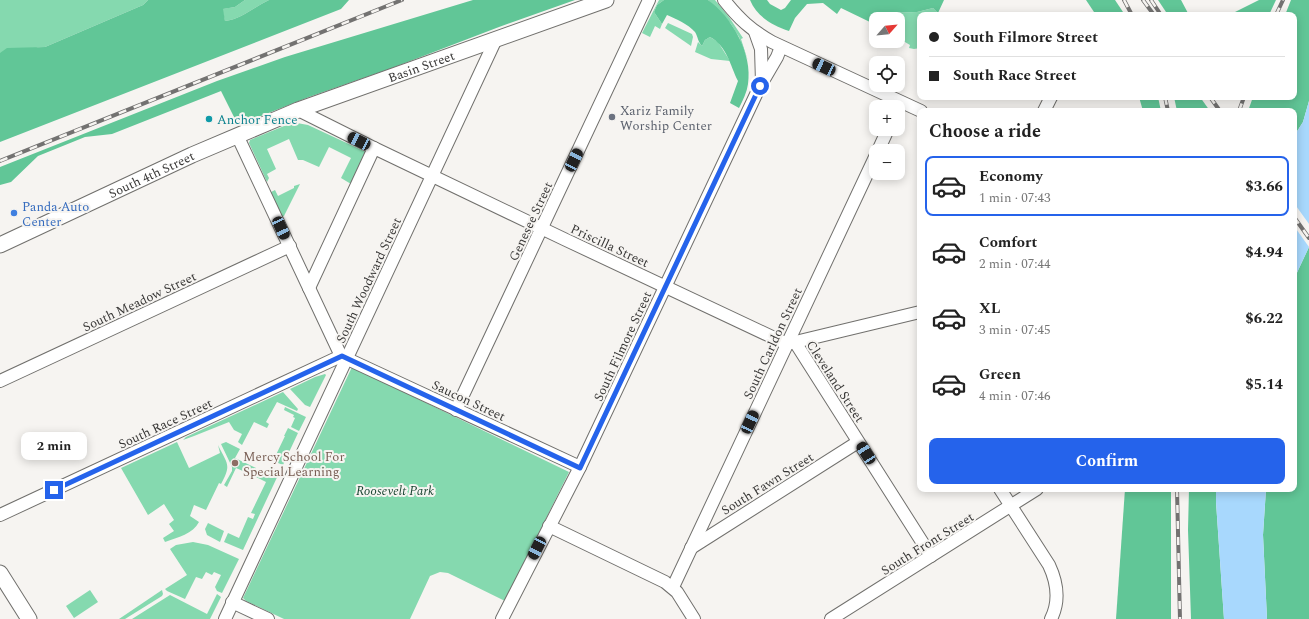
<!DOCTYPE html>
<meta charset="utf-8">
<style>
:root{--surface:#fff;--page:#f2f2f2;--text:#222;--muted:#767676;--line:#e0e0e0;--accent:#2563eb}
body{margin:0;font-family:Spectral,serif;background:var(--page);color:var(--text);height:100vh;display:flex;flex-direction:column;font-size:15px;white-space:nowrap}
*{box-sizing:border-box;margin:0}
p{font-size:13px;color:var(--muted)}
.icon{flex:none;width:22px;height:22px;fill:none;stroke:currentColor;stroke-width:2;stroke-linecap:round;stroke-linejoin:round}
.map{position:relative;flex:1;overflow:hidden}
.drawer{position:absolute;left:917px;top:108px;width:380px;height:384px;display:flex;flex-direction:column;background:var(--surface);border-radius:8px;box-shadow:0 2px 10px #0003}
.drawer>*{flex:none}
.banner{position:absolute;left:917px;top:12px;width:380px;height:88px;border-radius:8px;box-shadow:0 2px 10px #0003;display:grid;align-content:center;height:88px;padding:0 12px;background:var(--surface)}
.needle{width:26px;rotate:63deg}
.buttons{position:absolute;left:869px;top:12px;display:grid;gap:8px}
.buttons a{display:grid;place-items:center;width:36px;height:36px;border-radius:8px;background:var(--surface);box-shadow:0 2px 10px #0003;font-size:20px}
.end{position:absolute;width:18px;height:18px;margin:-9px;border:5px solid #2563eb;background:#fff;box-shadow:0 0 0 2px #fff}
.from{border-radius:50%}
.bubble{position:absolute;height:28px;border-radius:8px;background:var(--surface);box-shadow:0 2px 10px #0003;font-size:13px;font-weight:700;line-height:28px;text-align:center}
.car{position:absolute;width:12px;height:24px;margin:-12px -6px;border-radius:5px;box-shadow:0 0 3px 1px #0007;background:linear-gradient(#222 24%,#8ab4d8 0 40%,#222 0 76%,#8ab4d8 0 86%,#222 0)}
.banner b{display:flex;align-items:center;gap:14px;height:38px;font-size:15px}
.banner b+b{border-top:1px solid var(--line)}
.banner i{width:10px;height:10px;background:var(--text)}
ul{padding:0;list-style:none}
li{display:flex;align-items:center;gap:12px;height:60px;margin:0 8px 6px;padding:0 4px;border:2px solid transparent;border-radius:8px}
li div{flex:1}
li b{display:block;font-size:15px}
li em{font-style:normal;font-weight:700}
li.on{border-color:var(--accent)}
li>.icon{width:36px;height:36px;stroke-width:1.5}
h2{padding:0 12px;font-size:18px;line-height:48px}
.action{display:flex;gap:8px;margin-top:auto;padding:8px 12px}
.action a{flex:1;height:46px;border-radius:8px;background:var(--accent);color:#fff;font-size:16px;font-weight:700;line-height:46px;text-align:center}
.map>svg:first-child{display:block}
</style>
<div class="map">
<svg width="1309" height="619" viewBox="0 0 1309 619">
<rect width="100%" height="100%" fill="#f6f4f1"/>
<!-- green -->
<g fill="#85d9af">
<polygon points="0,0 148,0 143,5 45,47 38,47 0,68"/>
<path d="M245,0h24c-15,7 -28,19 -44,21l-3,-12 13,-2z"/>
<polygon points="659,0 664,0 657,5 654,12 662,24 660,29 655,26 650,37 642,33"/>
<polygon points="708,0 715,0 729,17 743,38 741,39 748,61 739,37 731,24"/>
<polygon points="933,8 938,13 937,15 920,15 920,48 914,49 909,48 910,45 898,38 898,19 877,19 889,13 917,12"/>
<polygon points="668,23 692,34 693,37 691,46 665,28"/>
<polygon points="710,37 718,42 730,61 711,59 695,52 698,42 702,46 705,40"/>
<polygon points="297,123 308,125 366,152 351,184 341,178 351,158 329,147 319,167 303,160 298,160 289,139 267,149 276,169 267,174 269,178 267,182 249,143 250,140 289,124"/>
<polygon points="300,184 284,216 281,218 269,193 275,190 278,196 294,188 294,186"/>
<polygon points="352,367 569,472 505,601 448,573 440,572 430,576 410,619 284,619 246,601 243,598"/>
<polygon points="325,374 326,375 310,407 305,405 290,389 315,377"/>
<polygon points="283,392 298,409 297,411 277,402 266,422 269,424 267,428 254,422 242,445 238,442 242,434 234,430 229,422 194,436 183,440 186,437"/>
<polygon points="285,407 306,417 299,431 291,427 295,418 293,417 294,415 284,410"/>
<polygon points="288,428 298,433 283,465 273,461 285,436 284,436"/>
<path d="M177,442l12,26 31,-15 -2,-8c9,19 14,19 3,39l-2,-1 -13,27 -12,-5 -4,11 9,6c-6,12 -21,15 -34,20l-2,-4 11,-7 -5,-7 5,-4 -10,-16 -16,11 -27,-47z"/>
<polygon points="226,442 240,449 235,458 256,468 252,475 236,468 227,487 224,485 232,471 232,467 221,444"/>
<polygon points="270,467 280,471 243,550 224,542 228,533 239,538 248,517 253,519 255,514 251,513 266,482 256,477 259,470 267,473"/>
<polygon points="208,523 224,531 220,542 207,535 205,529"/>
<polygon points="193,542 208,545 239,559 222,593 217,591 215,587 221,575 214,572 212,575 206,572 202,579 196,577 185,599 167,591 165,589 187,575 170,549 176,545"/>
<polygon points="90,590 98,602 74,618 66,606"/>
<polygon points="162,590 163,594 162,596 125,619 119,619"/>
<polygon points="217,594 221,597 210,619 132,619 170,595 207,614"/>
</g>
<!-- forest -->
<g fill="#61c697">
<path d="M148,0h97l-10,7 -12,2 2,12c16,-2 29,-14 44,-21h80l-8,9 -341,133v-89l7,-5 38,-1 98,-42z"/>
<polygon points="473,0 575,0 499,27 392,68 309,97 238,125 221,91 112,134 85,137 38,156 11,182 0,185 0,167 217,81 285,57"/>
<path d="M664,0h44c24,17 45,54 40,84 -1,8 -5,16 -9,24l-9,-5 8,-22c-8,-16 -11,-35 -28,-44l-5,3 -3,6c-4,-4 -4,-9 -7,-14 -7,-8 -19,-13 -28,-17l-5,9 -8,-12 3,-7z"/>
<path d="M750,0h17l3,4 11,6 4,-2 6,-8h153l-6,13 -5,-5 -16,4 -28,1 -2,2 -11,4 -4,4 -31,-15 -4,6 -14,-11 -16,1 -12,14 -6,13c-17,-6 -32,-14 -39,-31z"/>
<polygon points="1086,0 1115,0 1125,15 1096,15"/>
<polygon points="1158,0 1181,0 1189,15 1168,15"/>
<polygon points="1259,0 1276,0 1269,15 1229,15"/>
<polygon points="1291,0 1309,0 1309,101 1303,122 1294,136 1294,111 1248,111 1253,97 1294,97 1294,15 1285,15"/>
<polygon points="1139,97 1158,97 1161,111 1143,111"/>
<polygon points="1174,97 1200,97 1210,111 1177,111"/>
<polygon points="1309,247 1309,619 1267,619 1263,535 1266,489 1294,489 1294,279"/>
<polygon points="1125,489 1171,489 1171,619 1116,619"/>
<polygon points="1189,489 1216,489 1216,502 1224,619 1191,619 1188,530"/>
</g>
<!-- water -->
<g fill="#a8d8fd">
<polygon points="1309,101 1309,247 1294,279 1294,136 1303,122"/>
<polygon points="1216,489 1266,489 1263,535 1267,619 1224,619 1216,502"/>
</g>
<!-- pier -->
<polygon fill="#f6f4f1" points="1294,203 1309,224 1309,247 1294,226"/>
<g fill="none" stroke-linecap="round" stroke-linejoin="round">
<defs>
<g id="minor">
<path d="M724,0c15,19 27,30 48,42l149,69"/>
<polyline points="763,81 777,57 781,47"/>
<polyline points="298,110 374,148 564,239 787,344 920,312"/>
<polyline points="1044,111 1051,97"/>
<polyline points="237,135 341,356"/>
<polyline points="878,151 888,129"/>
<polyline points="309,288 374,148"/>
<polyline points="795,342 931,556"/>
<polyline points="341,356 580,467"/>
<polyline points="0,381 290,246"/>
<polyline points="456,410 649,0"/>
<path d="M1000,489l49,76c8,17 11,36 2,54"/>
<polyline points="0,515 341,356"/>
<polyline points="549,526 665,582 677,592 694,619"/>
<polyline points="691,548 858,442"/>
<polyline points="673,587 876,155"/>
<polyline points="232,602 268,619"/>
<polyline points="225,619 496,39"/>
<polyline points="502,619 580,467 760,86 762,82 761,49 755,32"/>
<polyline points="831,619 1037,489"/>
</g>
<g id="major">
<path id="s1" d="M0,245l192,-90 106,-45 308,-110"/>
<polyline points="0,573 29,619"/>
</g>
</defs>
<!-- minor casing -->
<use href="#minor" stroke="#71706d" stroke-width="14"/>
<!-- major casing -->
<use href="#major" stroke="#71706d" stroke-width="17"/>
<!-- minor -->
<use href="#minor" stroke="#fff" stroke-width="12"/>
<!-- major -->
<use href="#major" stroke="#fff" stroke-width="15"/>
<defs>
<g id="rail">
<polyline points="1124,0 1132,15"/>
<polyline points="1143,0 1154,15"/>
<polyline points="1151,0 1161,15"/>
<polyline points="1276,15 1283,0"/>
<polyline points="1165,97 1168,111"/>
<polyline points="1210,97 1220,111"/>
<polyline points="1239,111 1244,97"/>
<polyline points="0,161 402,0"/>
<polyline points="1294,217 1309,238"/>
<polyline points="1177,489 1180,619"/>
</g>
</defs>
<!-- rail casing -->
<use href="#rail" stroke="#737271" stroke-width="4"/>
<!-- rail -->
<use href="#rail" stroke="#f6f4f1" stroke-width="2.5" stroke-dasharray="8" stroke-linecap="butt"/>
</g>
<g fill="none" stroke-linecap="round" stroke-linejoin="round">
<!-- route -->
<polyline stroke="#2563eb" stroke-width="5" points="54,490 342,356 580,468 760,86"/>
</g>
<!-- markers -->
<circle fill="#6b7280" stroke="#f6f4f1" stroke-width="1.5" cx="612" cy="117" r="4"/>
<circle fill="#0f9aa8" stroke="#f6f4f1" stroke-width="1.5" cx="209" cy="119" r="4"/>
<circle fill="#3f7fe0" stroke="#f6f4f1" stroke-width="1.5" cx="14" cy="213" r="4"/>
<circle fill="#8d6e63" stroke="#f6f4f1" stroke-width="1.5" cx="235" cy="463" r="4"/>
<g text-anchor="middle" stroke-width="4" stroke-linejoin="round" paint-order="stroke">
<!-- street labels -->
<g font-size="13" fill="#383736" stroke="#f6f4f1">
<text dy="5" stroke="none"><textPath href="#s1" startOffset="458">Basin Street</textPath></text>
<text dy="5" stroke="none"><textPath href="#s1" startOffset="167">South 4th Street</textPath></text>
<text transform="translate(530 221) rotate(-65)" y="5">Genesee Street</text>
<text transform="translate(610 245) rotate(25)" y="5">Priscilla Street</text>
<text transform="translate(368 280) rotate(-65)" y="5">South Woodward Street</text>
<text transform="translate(139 301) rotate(-25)" y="5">South Meadow Street</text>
<text transform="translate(772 343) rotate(-65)" y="5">South Carldon Street</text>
<text transform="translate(622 346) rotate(-65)" y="5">South Filmore Street</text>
<text transform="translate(836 381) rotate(57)" y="5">Cleveland Street</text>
<text transform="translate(469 400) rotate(25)" y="5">Saucon Street</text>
<text transform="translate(165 423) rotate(-25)" y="5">South Race Street</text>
<text transform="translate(767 483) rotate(-32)" y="5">South Fawn Street</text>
<text transform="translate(927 543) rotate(-32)" y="5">South Front Street</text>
</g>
<!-- worship labels -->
<g font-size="13" fill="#5b616d" stroke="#f6f4f1" text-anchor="start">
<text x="620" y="115">Xariz Family<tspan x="620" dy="15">Worship Center</tspan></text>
</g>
<!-- culture labels -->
<g font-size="13" fill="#0d838f" stroke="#f6f4f1" text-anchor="start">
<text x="217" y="124">Anchor Fence</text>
</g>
<!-- shop labels -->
<g font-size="13" fill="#366cbe" stroke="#f6f4f1" text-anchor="start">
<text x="22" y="211">Panda Auto<tspan x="22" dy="15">Center</tspan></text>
</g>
<!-- education labels -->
<g font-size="13" fill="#785e54" stroke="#f6f4f1" text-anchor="start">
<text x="243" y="461">Mercy School For<tspan x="243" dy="15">Special Learning</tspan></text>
</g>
<!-- park labels -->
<g font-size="13" font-style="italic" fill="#1a4632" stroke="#f6f4f1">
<text x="395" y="495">Roosevelt Park</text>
</g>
</g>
</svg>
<div class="buttons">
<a><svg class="needle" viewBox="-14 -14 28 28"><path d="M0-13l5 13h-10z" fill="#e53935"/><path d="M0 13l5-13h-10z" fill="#767676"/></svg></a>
<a><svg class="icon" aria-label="locate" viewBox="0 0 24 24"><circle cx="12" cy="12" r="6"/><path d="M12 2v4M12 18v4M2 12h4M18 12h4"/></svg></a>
<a>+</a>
<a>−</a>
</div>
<i class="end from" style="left:760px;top:86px"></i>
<i class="end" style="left:54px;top:490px"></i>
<div class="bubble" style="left:21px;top:432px;width:66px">2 min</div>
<i class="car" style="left:824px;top:67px;rotate:295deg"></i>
<i class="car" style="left:359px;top:141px;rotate:297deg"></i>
<i class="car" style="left:574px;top:160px;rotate:26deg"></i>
<i class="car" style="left:281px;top:228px;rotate:155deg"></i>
<i class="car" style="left:750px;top:422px;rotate:25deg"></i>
<i class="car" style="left:866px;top:453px;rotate:327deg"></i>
<i class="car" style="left:537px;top:548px;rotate:207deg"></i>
<div class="banner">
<b><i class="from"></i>South Filmore Street</b>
<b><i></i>South Race Street</b>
</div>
<section class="drawer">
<h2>Choose a ride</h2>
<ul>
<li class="on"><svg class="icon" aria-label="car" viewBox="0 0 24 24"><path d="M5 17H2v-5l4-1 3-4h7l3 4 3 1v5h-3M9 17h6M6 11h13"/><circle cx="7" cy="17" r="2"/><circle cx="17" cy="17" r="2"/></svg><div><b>Economy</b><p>1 min · 07:43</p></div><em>$3.66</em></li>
<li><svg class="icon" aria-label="car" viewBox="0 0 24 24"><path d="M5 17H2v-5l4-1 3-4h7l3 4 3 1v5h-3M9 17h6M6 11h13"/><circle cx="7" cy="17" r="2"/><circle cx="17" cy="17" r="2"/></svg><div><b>Comfort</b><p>2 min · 07:44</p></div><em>$4.94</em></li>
<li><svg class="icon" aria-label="car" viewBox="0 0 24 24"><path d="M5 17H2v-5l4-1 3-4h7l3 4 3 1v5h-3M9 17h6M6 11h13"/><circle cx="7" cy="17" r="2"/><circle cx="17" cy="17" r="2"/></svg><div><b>XL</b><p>3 min · 07:45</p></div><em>$6.22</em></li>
<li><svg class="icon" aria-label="car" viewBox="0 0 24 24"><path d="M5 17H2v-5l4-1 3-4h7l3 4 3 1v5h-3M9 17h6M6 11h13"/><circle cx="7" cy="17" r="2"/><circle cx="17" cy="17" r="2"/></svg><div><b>Green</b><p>4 min · 07:46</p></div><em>$5.14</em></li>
</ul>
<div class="action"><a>Confirm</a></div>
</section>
</div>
